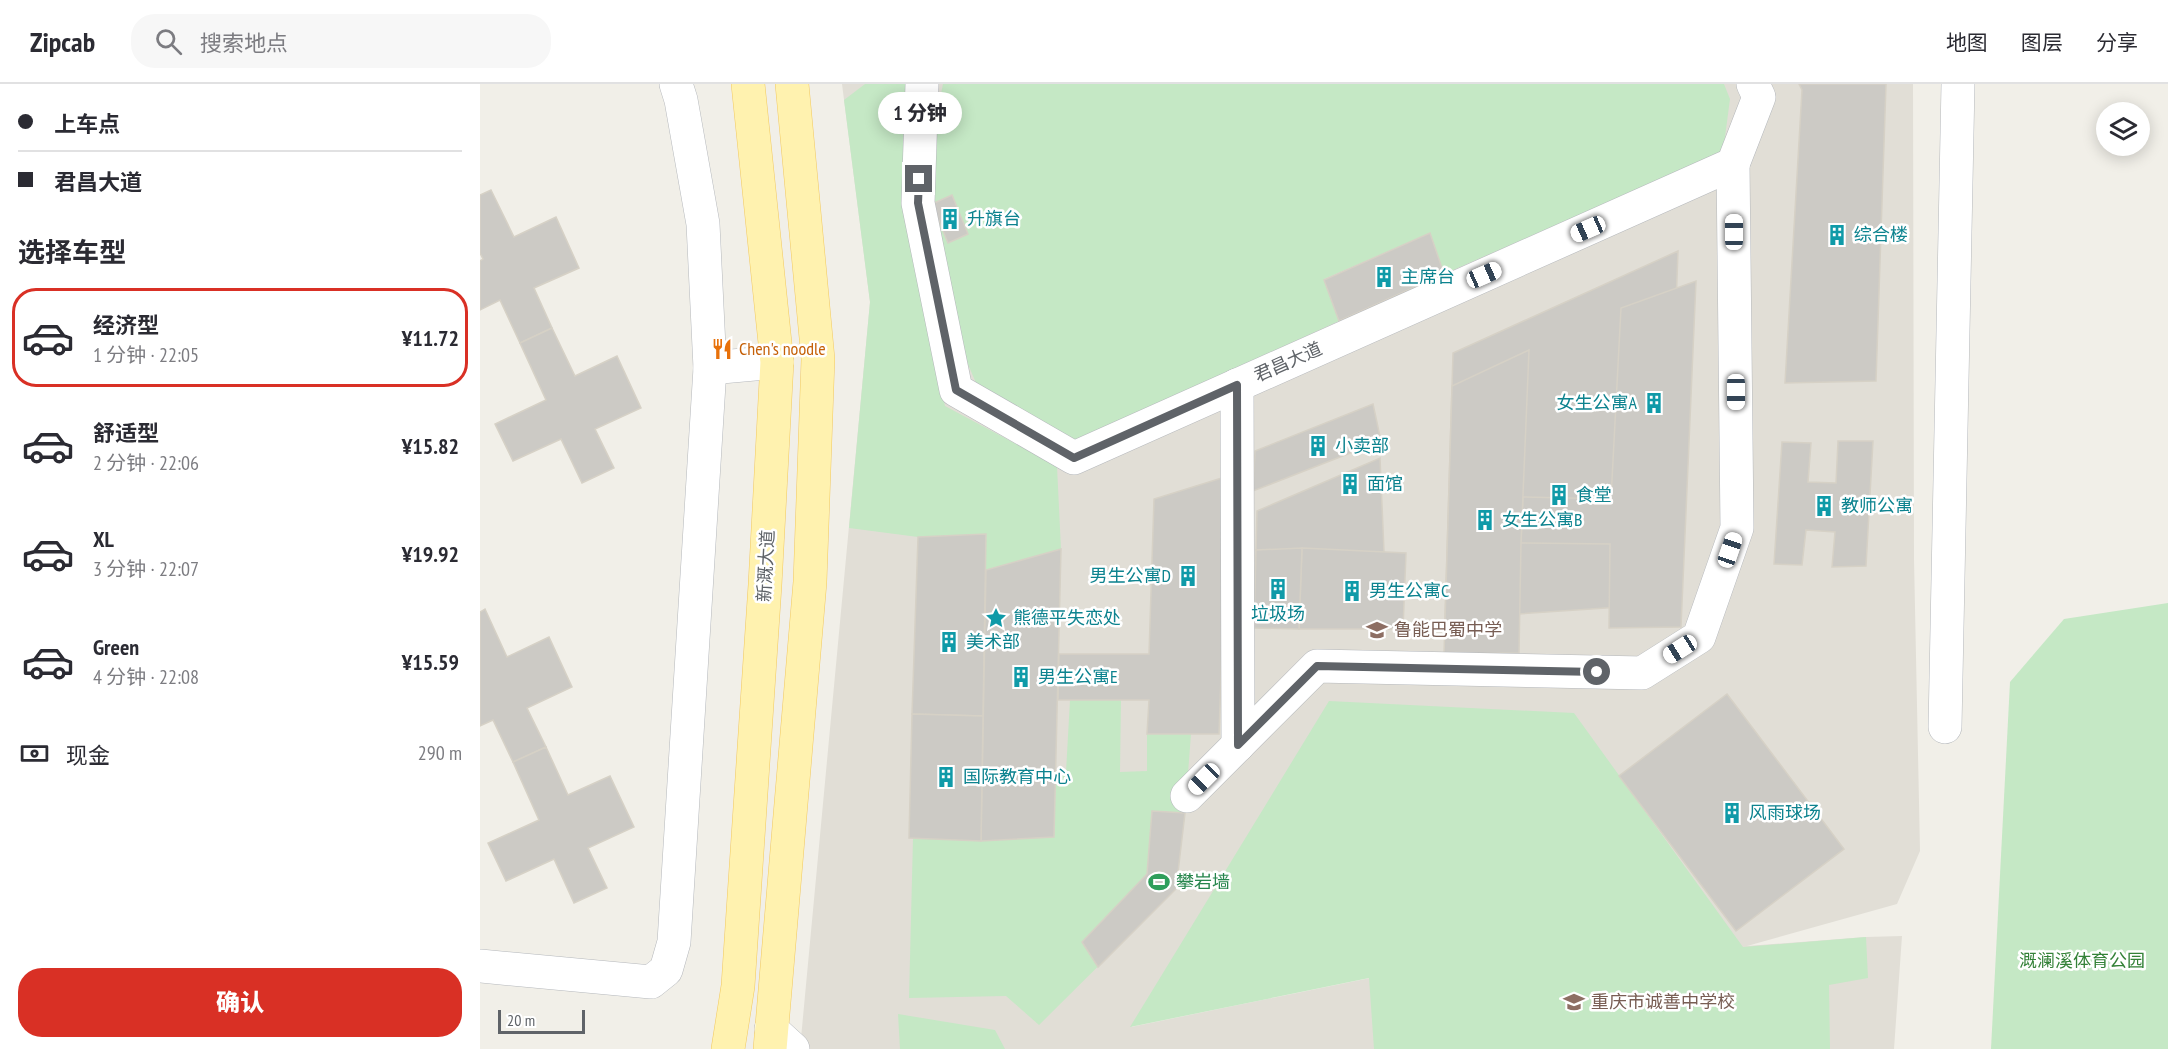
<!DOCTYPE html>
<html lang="zh">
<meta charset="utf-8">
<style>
:root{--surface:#fff;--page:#f7f7f7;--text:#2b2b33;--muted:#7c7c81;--line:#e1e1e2;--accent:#d93025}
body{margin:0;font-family:"PT Sans Narrow","Noto Sans SC",sans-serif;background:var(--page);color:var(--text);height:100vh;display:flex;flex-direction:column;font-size:22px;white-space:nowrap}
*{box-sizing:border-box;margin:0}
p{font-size:20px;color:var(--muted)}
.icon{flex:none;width:33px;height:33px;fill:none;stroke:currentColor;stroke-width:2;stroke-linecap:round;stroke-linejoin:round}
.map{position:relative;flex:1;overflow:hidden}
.drawer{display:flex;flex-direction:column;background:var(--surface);width:480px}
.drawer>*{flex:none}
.top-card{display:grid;align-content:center;height:132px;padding:0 18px;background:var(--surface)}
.buttons{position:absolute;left:1616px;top:18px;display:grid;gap:12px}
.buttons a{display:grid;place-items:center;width:54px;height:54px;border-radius:50%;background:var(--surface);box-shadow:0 3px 15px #0003;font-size:30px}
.scale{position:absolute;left:18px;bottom:15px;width:87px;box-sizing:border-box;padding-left:6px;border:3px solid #5f6368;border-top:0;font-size:16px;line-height:21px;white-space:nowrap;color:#5f6368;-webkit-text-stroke:4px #fff;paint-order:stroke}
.end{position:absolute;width:27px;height:27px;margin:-14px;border:8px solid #5f6368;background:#fff;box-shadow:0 0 0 3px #fff}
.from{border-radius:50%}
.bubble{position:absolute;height:42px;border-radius:21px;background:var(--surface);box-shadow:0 3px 15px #0003;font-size:20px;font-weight:800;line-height:42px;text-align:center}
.car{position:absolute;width:18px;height:36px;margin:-18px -9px;border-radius:8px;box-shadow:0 0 4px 2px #0007;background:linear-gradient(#fff 24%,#345 0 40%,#fff 0 76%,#345 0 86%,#fff 0)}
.top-card b{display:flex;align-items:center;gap:21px;height:57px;font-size:22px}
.top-card b+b{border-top:2px solid var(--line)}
.top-card i{width:15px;height:15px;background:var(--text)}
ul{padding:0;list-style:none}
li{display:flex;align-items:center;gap:18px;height:99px;margin:0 12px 9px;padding:0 6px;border:3px solid transparent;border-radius:24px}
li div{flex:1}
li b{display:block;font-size:22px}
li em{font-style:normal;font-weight:800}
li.active{border-color:var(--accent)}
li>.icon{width:54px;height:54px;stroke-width:1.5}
h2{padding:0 18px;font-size:27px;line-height:72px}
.pay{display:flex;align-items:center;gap:15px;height:66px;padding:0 18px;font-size:22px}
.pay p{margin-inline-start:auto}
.action{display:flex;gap:12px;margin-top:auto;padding:12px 18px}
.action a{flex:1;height:69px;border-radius:24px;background:var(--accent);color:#fff;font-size:24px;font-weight:800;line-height:69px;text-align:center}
header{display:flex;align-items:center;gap:36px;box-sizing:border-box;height:84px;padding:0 30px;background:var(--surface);border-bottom:2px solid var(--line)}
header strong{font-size:28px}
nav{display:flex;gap:33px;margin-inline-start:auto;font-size:21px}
.search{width:420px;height:54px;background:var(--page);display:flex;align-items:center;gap:15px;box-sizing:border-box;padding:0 21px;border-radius:24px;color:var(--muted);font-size:22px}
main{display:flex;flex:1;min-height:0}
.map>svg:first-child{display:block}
</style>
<header>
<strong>Zipcab</strong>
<div class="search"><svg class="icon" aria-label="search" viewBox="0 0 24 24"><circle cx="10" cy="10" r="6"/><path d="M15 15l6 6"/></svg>搜索地点</div>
<nav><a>地图</a><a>图层</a><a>分享</a></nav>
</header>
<main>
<section class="drawer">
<div class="top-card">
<b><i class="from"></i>上车点</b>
<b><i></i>君昌大道</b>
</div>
<h2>选择车型</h2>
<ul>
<li class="active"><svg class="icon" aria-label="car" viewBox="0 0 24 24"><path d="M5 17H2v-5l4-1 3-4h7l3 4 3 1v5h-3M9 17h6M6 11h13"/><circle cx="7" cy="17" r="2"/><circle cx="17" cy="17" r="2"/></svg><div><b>经济型</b><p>1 分钟 · 22:05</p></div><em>¥11.72</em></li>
<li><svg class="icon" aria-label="car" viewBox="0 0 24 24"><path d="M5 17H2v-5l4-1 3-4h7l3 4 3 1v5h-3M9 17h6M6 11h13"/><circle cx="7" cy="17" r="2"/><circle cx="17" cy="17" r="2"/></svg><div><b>舒适型</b><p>2 分钟 · 22:06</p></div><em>¥15.82</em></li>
<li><svg class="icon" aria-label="car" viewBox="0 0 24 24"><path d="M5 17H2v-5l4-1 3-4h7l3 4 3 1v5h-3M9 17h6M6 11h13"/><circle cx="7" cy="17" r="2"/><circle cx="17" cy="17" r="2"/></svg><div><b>XL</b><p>3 分钟 · 22:07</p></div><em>¥19.92</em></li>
<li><svg class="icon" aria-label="car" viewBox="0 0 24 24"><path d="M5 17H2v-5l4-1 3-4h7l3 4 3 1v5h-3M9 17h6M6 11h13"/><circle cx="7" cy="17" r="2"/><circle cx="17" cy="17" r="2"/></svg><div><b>Green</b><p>4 分钟 · 22:08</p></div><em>¥15.59</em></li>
</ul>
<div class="pay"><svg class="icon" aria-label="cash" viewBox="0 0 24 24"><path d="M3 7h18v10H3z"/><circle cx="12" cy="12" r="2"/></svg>现金<p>290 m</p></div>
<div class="action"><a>确认</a></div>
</section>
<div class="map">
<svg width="1688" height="965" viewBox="0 0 1688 965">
<rect width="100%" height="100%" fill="#f1efe8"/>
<!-- education -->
<path fill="#e1ded6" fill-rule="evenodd" d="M362,0h1071l1,475 6,292 -23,53 -150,42 119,-9 36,-1 -8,113h-1094l70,-747zM1094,629l-204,265 -239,49z"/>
<!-- green -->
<g fill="#c5e8c5" fill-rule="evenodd">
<polygon points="385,0 425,0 426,124 451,260 465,322 577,382 581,465 506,486 506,451 438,453 369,444 390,218 364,16"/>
<path d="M463,0h781l6,15 -7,53 -279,122 -14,-41 -106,46 15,42 -268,122 -95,-60 -18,-42 -33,-135 7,-69zM472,111l16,39 -20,9 -16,-39z"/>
<polygon points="1688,519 1688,965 1511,965 1530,598 1584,535"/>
<polygon points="590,616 641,616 640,688 667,687 667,650 711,650 705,729 696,805 559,941 526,912 429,914 433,754 501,757 574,753 576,689 586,688"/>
<polygon points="849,617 1094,629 1263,863 1386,853 1388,894 1349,901 1350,965 894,965 889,894 650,943"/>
<polygon points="418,930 515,946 525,965 420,965"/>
</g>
<!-- building -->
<g fill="#cccac5" stroke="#d6d1c6" stroke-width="1.5">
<polygon points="1319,0 1406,0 1396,297 1305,299 1322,6"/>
<polygon points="11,106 34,153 76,133 99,184 54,204 72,244 40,259 20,216 0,226 0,177 3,175 0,169 0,111"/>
<polygon points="472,111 488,150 468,159 452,120"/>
<polygon points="950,149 964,190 859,237 844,196"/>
<polygon points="1198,167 1185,520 965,535 973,269"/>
<polygon points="1216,197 1201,543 1129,544 1130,460 1041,459 1043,413 1131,415 1141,224"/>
<polygon points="72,244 95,292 137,272 161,324 115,345 134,384 102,399 81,355 33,377 15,340 66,316 40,259"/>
<polygon points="1049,266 1041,459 1039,569 964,570 972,302"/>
<polygon points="893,320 901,357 773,407 775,367"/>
<polygon points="1358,357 1393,357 1386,482 1352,483 1355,448 1326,446 1322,481 1294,480 1302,358 1331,359 1328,398 1356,399"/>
<polygon points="900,374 904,468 776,466 777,427"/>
<polygon points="748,392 739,650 667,650 669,616 578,616 579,570 669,570 674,415"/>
<polygon points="506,450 503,632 432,630 438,453"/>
<polygon points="822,464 926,469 923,545 819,545"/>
<polygon points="822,464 819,545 774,544 776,466"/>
<polygon points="581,465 574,753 501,757 506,486"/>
<polygon points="5,525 27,573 69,553 92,603 47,624 66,663 33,678 13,636 0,642 0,528"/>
<polygon points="1247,610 1364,765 1256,847 1139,692"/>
<polygon points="432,630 503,632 501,757 429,754"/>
<polygon points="66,663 88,711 130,692 154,743 108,764 127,804 94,819 74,775 26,797 8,759 59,736 33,678"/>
<polygon points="672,727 705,729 696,805 618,883 602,858 667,790"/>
</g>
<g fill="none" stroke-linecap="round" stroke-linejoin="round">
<defs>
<g id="minor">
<polyline points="442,0 438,119 476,306 594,374 1253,80 1279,13 1273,0"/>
<polyline points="230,284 297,278"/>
<polyline points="757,301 758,661"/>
<polyline points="1465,643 1478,0"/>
<polyline points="707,712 837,582 1162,589 1219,553 1257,444 1253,80"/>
<polyline points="0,882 171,898 186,886 194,858 230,284 223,140 201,16 196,0"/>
<polyline points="291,945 313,965"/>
</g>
<g id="major">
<polyline points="248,965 258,902 285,501 297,278 268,0"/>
<polyline points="290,965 330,498 338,275 312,0"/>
</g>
</defs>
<!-- minor casing -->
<use href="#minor" stroke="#b5b8bc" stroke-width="34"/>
<!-- major casing -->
<use href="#major" stroke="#f2c960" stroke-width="34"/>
<!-- minor -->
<use href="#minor" stroke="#fff" stroke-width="33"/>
<!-- major -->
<use href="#major" stroke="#fff2af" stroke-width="33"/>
</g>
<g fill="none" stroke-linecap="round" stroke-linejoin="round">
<!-- route -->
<polyline stroke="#5f6368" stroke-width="8" points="439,95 438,119 476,306 594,374 757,301 758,661 837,582 1117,588"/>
</g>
<!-- icons -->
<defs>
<symbol id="building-bare" viewBox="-9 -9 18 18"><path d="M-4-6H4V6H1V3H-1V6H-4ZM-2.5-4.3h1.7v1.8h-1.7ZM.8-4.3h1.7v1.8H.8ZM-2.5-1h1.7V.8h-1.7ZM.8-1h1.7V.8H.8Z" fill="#0f9aa8" stroke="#fff" stroke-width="2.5" paint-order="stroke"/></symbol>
<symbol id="restaurant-bare" viewBox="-9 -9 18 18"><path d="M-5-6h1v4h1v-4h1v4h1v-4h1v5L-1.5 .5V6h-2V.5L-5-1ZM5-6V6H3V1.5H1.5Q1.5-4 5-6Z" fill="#e8710a" stroke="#fff" stroke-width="2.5" paint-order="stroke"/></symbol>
<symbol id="sight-bare" viewBox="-9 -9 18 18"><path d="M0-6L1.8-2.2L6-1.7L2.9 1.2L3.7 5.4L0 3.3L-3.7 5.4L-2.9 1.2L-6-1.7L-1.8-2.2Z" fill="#0f9aa8" stroke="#fff" stroke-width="2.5" paint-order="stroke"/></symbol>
<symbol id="school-bare" viewBox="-9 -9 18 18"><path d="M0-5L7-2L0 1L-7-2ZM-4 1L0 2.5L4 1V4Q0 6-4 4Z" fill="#8d6e63" stroke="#fff" stroke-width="2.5" paint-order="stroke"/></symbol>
<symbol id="stadium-bare" viewBox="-9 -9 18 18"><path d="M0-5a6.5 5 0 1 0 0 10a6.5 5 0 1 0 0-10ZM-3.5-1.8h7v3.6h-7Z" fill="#2e9e5b" stroke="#fff" stroke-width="2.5" paint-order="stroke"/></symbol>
</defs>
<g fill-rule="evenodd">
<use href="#building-bare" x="455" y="120" width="30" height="30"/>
<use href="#building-bare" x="1342" y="136" width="30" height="30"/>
<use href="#building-bare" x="889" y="178" width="30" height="30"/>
<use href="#restaurant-bare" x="227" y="250" width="30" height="30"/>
<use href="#building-bare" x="1159" y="304" width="30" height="30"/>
<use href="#building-bare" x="823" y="347" width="30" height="30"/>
<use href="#building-bare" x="855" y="385" width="30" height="30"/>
<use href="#building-bare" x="1064" y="396" width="30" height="30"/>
<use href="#building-bare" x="1329" y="407" width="30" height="30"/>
<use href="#building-bare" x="990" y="421" width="30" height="30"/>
<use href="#building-bare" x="693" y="477" width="30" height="30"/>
<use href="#building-bare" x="783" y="490" width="30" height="30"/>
<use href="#building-bare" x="857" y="492" width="30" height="30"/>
<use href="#sight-bare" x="501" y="519" width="30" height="30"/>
<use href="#school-bare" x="882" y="531" width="30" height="30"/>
<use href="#building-bare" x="454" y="543" width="30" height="30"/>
<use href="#building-bare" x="526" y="578" width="30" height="30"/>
<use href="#building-bare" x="451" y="678" width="30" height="30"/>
<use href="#building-bare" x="1237" y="714" width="30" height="30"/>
<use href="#stadium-bare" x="664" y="783" width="30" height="30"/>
<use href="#school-bare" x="1079" y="903" width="30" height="30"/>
</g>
<g text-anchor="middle" stroke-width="5" stroke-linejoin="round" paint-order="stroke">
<!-- culture labels -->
<g font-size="18" fill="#0d838f" stroke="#fff" text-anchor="start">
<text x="487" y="141">升旗台</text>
<text x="1374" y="157">综合楼</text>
<text x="921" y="199">主席台</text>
<text x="1157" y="325" text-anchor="end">女生公寓A</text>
<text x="855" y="368">小卖部</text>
<text x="887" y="406">面馆</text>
<text x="1096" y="417">食堂</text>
<text x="1361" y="428">教师公寓</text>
<text x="1022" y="442">女生公寓B</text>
<text x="691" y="498" text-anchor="end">男生公寓D</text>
<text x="889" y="513">男生公寓C</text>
<text x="798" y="536" text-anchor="middle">垃圾场</text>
<text x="533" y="540">熊德平失恋处</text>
<text x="486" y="564">美术部</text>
<text x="558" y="599">男生公寓E</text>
<text x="483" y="699">国际教育中心</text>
<text x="1269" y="735">风雨球场</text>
</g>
<!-- food labels -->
<g font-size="18" fill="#c56008" stroke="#fff" text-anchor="start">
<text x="259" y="271">Chen's noodle</text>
</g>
<!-- street labels -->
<g font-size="18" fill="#5f6368" stroke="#fff">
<text transform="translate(808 278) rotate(-24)" y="6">君昌大道</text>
<text transform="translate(286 482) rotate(-87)" y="6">新溉大道</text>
</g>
<!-- education labels -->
<g font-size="18" fill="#785e54" stroke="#fff" text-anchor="start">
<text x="914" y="552">鲁能巴蜀中学</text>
<text x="1111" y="924">重庆市诚善中学校</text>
</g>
<!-- leisure labels -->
<g font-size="18" fill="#27864d" stroke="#fff" text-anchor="start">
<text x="696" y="804">攀岩墙</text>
</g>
<!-- park labels -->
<g font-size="18" fill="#348238" stroke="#fff">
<text x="1602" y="883">溉澜溪体育公园</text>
</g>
</g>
</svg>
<div class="buttons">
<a><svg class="icon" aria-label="layers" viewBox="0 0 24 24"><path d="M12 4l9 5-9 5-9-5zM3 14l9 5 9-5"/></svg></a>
</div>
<div class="scale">20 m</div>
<i class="end from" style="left:1117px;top:588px"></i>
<i class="end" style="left:439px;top:95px"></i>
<div class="bubble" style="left:398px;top:8px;width:84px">1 分钟</div>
<i class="car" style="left:1108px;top:145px;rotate:246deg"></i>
<i class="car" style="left:1254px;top:148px;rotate:0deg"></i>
<i class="car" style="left:1004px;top:191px;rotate:66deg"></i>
<i class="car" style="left:1256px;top:308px;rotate:180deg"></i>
<i class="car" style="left:1250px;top:466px;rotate:19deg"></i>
<i class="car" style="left:1200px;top:565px;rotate:238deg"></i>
<i class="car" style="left:724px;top:695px;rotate:225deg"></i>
</div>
</main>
